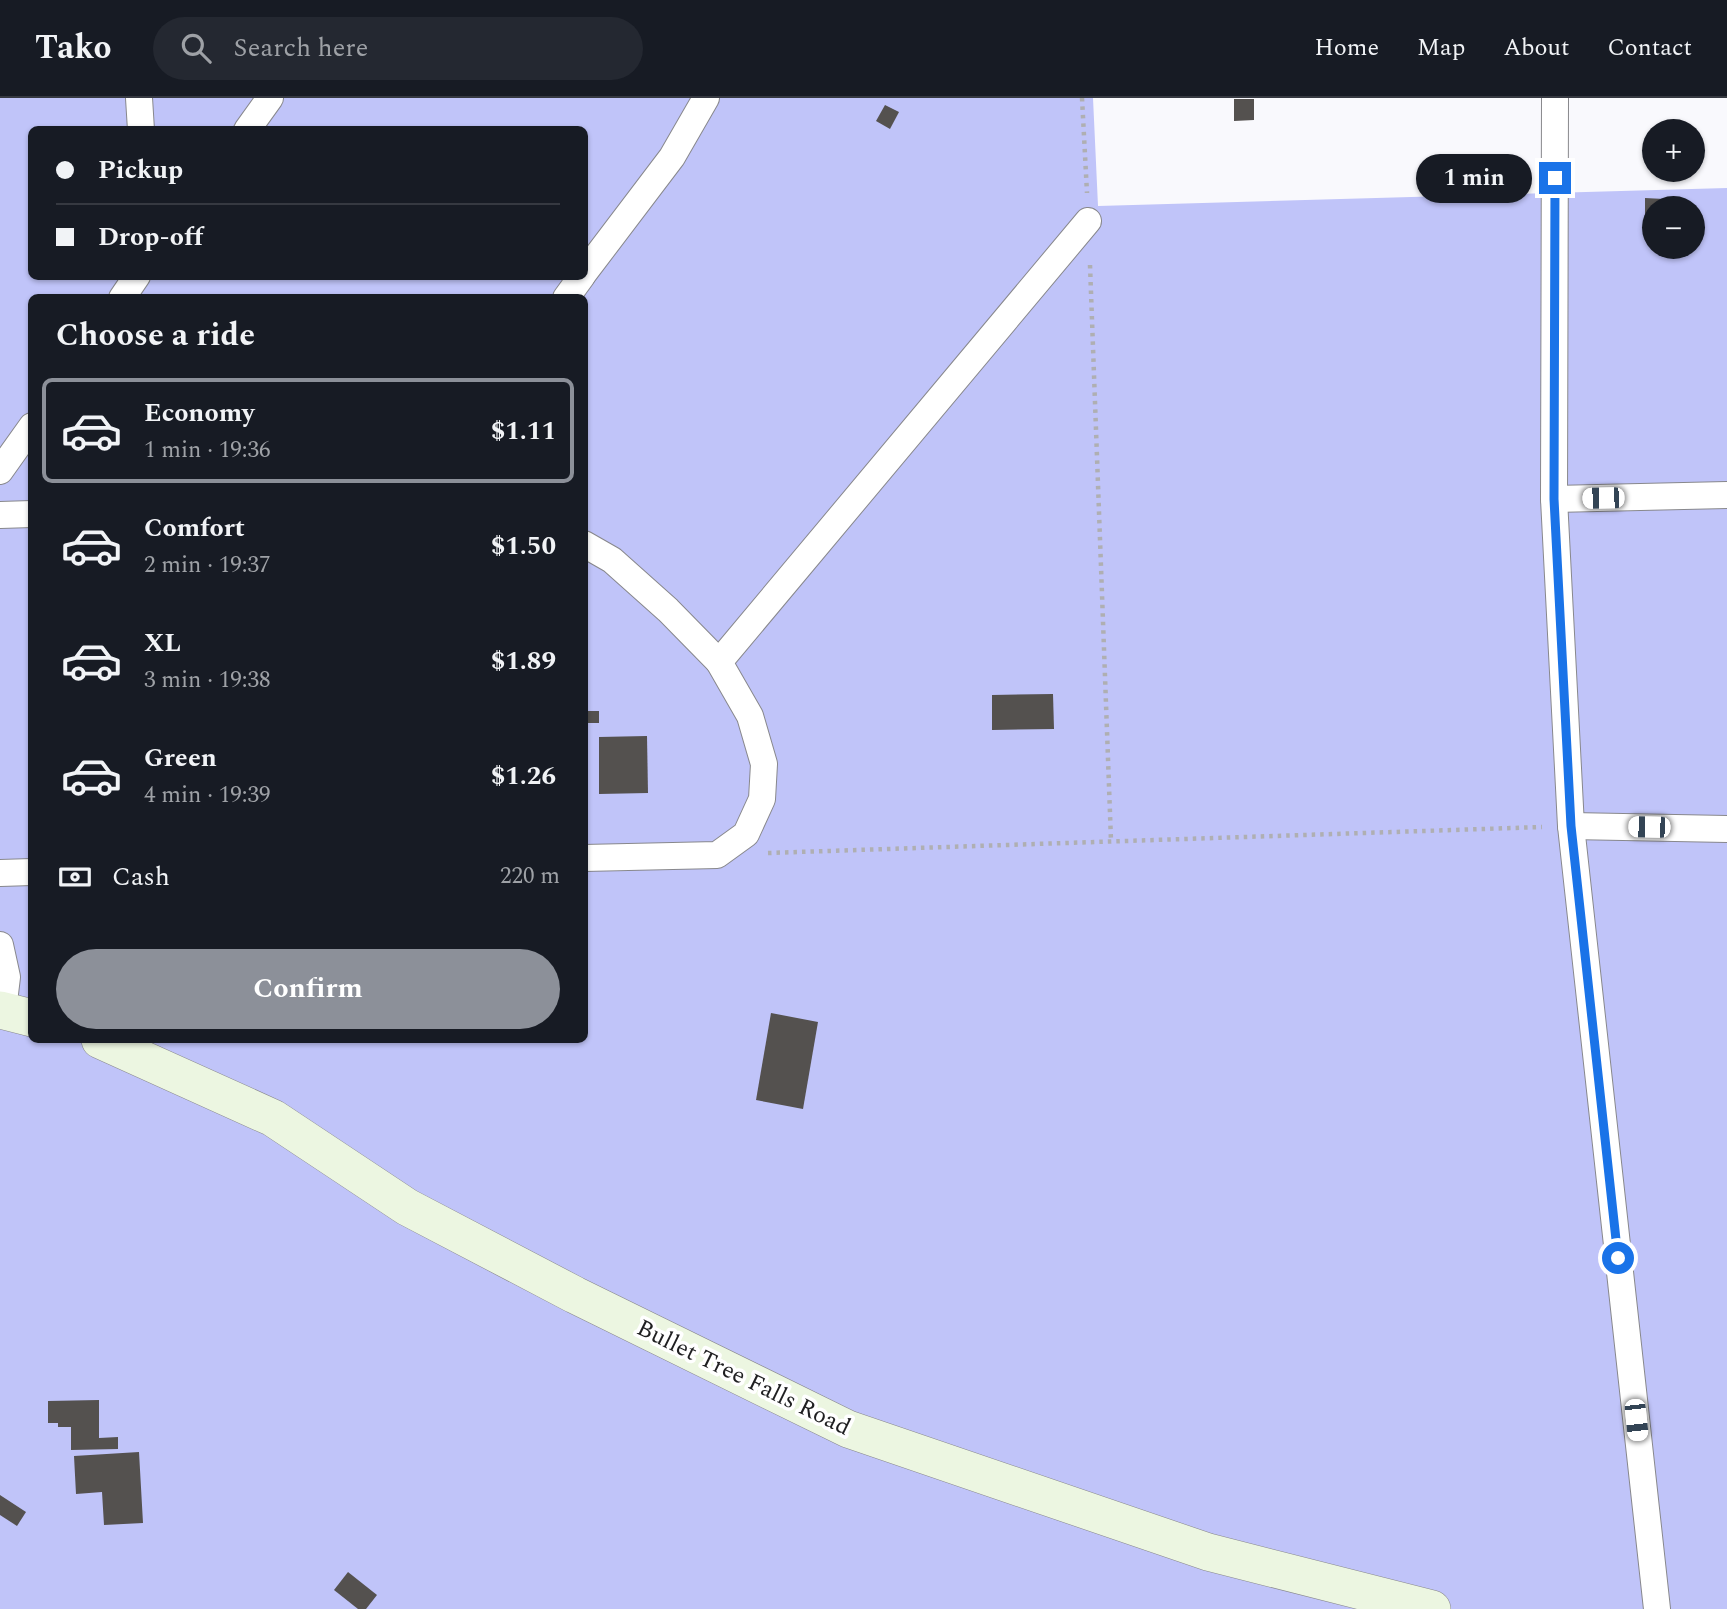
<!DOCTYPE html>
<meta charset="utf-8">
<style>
:root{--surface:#171b24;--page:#242831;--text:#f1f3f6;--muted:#9ea1a6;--line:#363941;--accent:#8c9099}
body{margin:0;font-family:Spectral,serif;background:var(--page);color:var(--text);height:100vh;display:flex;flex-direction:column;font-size:26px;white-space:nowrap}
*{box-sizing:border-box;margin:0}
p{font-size:23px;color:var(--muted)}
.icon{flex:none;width:38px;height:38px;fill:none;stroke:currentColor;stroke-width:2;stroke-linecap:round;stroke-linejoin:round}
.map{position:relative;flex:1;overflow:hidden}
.details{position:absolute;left:28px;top:196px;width:560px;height:749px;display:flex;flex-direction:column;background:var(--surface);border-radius:10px;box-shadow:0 2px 5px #0004}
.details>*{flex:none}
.guide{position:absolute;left:28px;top:28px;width:560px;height:154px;border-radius:10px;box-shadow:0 2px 5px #0004;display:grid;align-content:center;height:154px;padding:0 28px;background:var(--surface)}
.controls{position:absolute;left:1642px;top:21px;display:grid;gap:14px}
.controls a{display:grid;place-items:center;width:63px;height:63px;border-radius:50%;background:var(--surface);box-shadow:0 2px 5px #0004;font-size:35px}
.end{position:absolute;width:32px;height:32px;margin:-16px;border:9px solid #1a73e8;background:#fff;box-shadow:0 0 0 4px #fff}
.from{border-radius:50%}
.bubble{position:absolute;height:49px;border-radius:24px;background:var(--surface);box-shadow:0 2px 5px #0004;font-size:23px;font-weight:700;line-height:49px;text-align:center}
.car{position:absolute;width:21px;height:42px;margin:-21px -10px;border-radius:9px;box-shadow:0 0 5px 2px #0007;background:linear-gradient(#fff 24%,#345 0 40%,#fff 0 76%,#345 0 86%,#fff 0)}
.guide b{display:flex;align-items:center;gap:24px;height:66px;font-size:26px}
.guide b+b{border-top:2px solid var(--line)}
.guide i{width:18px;height:18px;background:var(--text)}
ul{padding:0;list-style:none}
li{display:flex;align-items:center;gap:21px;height:105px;margin:0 14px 10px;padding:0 14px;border:4px solid transparent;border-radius:10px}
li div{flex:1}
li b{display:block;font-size:26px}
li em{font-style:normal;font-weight:700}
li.on{border-color:var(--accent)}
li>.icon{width:63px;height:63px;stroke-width:1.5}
h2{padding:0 28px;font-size:32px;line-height:84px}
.pay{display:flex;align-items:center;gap:18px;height:77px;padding:0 28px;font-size:26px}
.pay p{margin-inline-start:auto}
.button{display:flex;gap:14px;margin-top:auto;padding:14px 28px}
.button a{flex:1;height:80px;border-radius:42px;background:var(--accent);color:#fff;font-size:28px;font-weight:700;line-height:80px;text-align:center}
header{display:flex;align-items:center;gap:42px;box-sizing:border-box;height:98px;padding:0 35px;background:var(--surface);border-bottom:2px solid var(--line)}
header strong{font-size:33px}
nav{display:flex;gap:38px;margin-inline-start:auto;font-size:24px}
.search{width:490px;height:63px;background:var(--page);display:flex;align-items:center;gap:18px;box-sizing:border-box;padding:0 24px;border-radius:38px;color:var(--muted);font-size:26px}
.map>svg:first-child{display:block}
</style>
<header>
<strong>Tako</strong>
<div class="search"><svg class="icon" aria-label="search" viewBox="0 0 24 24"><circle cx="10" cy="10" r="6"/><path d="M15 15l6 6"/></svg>Search here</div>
<nav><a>Home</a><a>Map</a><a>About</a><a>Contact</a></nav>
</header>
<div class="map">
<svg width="1727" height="1511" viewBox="0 0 1727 1511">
<rect width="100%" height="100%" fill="#f9f9fd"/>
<!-- green -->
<path fill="#c0c4f9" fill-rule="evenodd" d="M0,0h1093l5,108 629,-18v1421h-1727zM32,32h552v146h-552zM1654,110h38v39h-38zM32,200h552v742h-552z"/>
<!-- building -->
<g fill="#54514f">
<polygon points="1234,1 1254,1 1254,22 1234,23"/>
<polygon points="885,7 899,14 890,31 876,23"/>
<polygon points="1645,100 1664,101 1664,110 1654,110 1654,125 1645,125"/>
<polygon points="1053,596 1054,631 992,632 992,597"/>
<rect x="587" y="613" width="12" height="12"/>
<polygon points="647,638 648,695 599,696 599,639"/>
<polygon points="771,915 818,924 803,1011 756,1002"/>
<polygon points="99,1302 99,1340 118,1339 118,1351 71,1352 71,1329 58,1329 58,1325 48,1325 48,1303"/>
<polygon points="139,1354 143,1425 104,1427 102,1394 76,1396 74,1358"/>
<polygon points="0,1397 26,1414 17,1428 0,1417"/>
<polygon points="348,1474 377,1497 366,1511 358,1511 334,1492"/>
</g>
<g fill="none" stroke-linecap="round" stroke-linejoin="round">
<defs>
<g id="street">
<polyline points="139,0 141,32"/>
<polyline points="1555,0 1554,401 1571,728 1657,1511"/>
<polyline points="247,32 270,0"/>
<polyline points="584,175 672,59 706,0"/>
<polyline points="122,200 137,178"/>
<polyline points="566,200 582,178"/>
<polyline points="0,373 32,328"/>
<polyline points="1554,401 1727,397"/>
<polyline points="0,417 32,416"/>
<polyline points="584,446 612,462 668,512 719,564 750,618 764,666 762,701 746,736 717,757 584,760"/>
<polyline points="719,564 1088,123"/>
<polyline points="1571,728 1727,731"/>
<polyline points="0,775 32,774"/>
<polyline points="0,847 7,879 3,912"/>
</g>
<g id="secondary">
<polyline points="0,912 32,920"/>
<polyline points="100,942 273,1020 407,1109 575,1197 848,1331 1208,1454 1432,1511"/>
</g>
</defs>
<!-- street casing -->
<use href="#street" stroke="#88888c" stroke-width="28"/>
<!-- secondary casing -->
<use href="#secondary" stroke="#88888c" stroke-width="38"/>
<!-- path -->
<g stroke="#afafb2" stroke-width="4.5" stroke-dasharray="3.5 5" stroke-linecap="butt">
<polyline points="1082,0 1087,95"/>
<polyline points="1090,167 1111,743"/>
<polyline points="768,755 1542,729"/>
</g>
<!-- street -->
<use href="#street" stroke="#fff" stroke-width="26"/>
<!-- secondary -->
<use href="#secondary" stroke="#ecf6e1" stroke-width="37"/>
</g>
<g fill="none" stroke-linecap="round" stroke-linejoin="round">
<!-- route -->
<polyline stroke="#1a73e8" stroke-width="9" points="1555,80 1554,401 1571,728 1618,1160"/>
</g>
<g text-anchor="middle" stroke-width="7" stroke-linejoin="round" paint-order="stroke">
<!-- street labels -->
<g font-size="24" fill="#1f1f21" stroke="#fff">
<text transform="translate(744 1279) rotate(26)" y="8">Bullet Tree Falls Road</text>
</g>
</g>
</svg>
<div class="controls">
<a>+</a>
<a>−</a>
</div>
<i class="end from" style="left:1618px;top:1160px"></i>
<i class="end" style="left:1555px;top:80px"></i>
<div class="bubble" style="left:1416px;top:56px;width:116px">1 min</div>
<i class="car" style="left:1603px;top:400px;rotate:269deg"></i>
<i class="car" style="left:1649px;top:729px;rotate:271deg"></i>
<i class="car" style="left:1636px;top:1322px;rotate:174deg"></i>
<div class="guide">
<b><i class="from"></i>Pickup</b>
<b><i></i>Drop-off</b>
</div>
<section class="details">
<h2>Choose a ride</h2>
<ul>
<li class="on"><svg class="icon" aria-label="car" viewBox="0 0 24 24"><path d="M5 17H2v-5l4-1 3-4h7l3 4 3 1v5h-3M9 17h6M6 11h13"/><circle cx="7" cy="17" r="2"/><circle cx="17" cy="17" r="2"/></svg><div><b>Economy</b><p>1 min · 19:36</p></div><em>$1.11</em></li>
<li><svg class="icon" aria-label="car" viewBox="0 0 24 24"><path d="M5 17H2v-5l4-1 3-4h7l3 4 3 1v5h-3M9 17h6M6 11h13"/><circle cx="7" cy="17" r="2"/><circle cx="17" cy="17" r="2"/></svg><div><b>Comfort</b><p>2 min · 19:37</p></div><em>$1.50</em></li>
<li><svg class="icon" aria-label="car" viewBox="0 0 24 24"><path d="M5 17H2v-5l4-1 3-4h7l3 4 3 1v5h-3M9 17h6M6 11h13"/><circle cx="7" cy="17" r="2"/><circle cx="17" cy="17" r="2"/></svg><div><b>XL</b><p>3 min · 19:38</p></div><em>$1.89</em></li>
<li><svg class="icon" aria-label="car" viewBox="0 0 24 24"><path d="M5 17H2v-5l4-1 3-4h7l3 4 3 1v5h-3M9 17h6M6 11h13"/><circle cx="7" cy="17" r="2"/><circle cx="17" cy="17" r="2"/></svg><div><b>Green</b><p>4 min · 19:39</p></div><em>$1.26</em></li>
</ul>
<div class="pay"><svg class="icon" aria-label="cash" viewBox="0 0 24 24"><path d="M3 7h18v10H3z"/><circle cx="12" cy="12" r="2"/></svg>Cash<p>220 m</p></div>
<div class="button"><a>Confirm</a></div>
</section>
</div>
